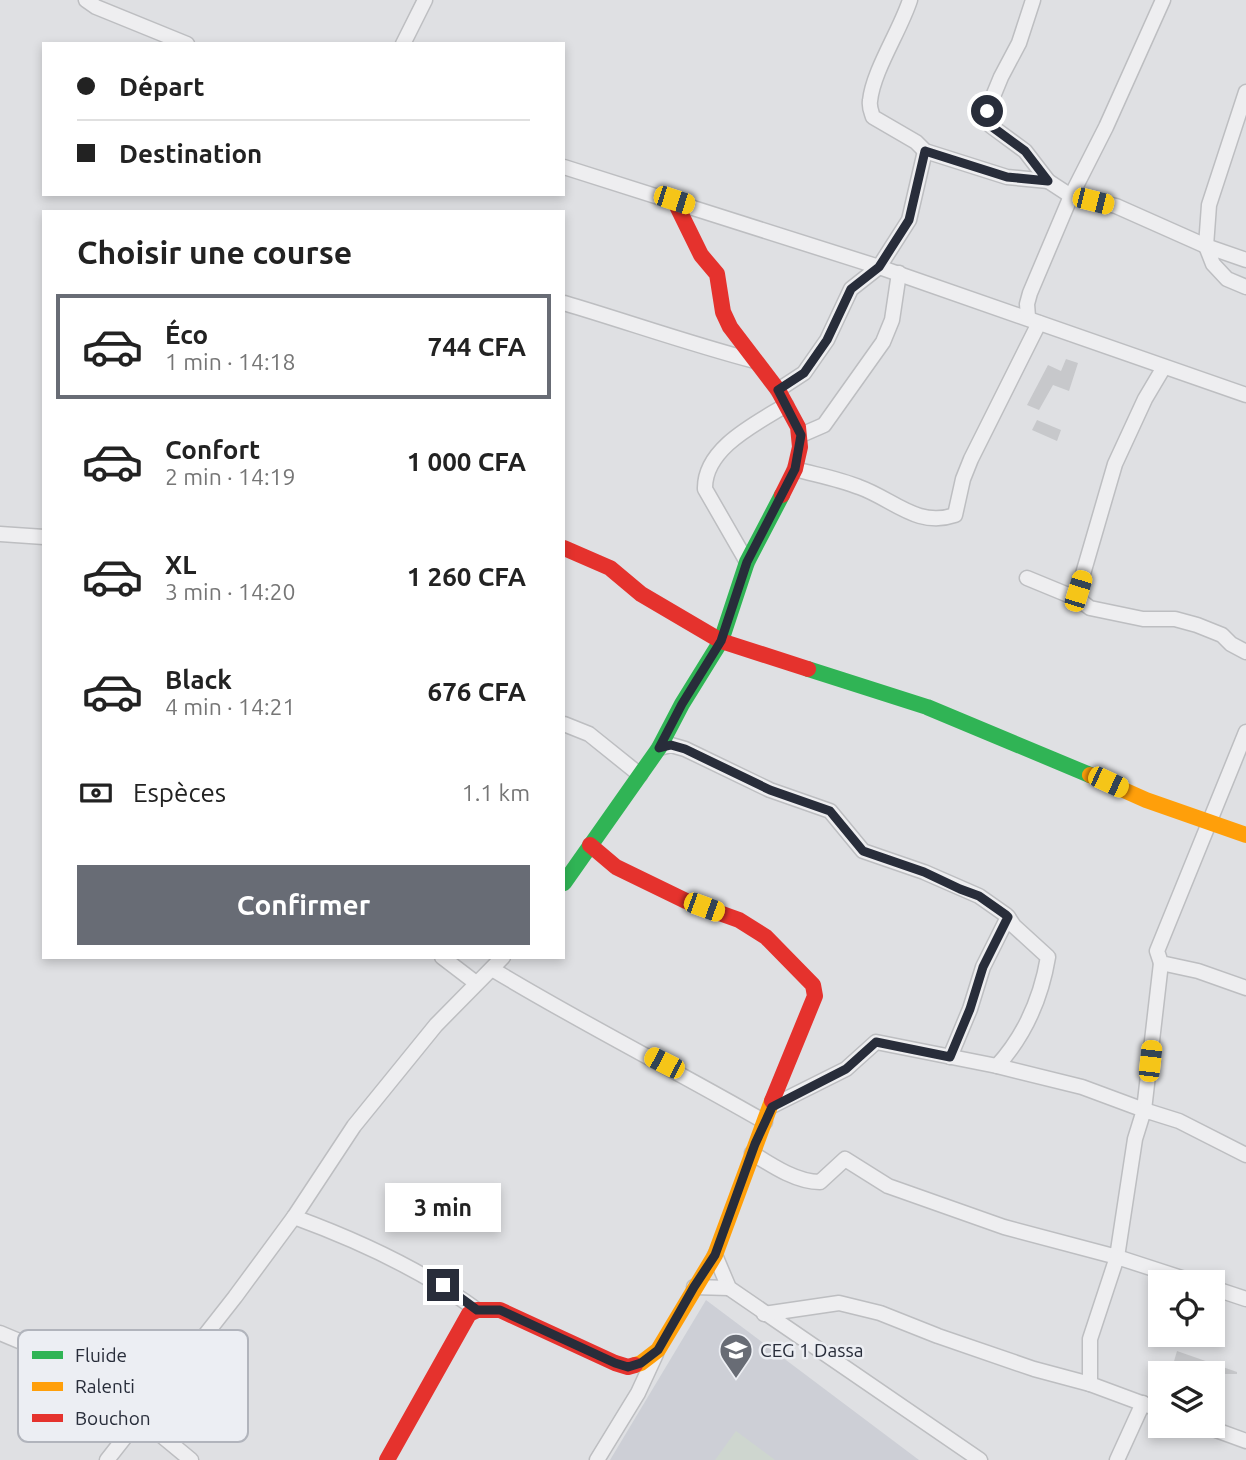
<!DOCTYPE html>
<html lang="fr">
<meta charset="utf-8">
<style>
:root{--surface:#fff;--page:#f2f2f2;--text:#222;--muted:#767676;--line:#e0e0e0;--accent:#686c75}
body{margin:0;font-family:Ubuntu,sans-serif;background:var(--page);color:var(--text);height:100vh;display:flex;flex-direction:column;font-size:26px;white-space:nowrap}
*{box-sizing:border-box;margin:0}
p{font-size:23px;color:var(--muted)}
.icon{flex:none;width:38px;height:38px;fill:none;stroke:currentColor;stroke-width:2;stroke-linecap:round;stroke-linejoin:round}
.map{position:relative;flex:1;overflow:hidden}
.side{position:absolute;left:42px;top:210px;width:523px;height:749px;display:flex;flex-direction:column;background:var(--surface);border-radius:0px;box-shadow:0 4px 10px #0003}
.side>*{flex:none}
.guide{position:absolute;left:42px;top:42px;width:523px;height:154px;border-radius:0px;box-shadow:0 4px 10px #0003;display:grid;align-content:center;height:154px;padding:0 35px;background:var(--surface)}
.fabs{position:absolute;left:1148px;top:1270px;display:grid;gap:14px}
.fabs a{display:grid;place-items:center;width:77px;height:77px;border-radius:0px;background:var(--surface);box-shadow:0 4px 10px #0003;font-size:35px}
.end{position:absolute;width:32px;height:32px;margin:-16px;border:9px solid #282d3a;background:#fff;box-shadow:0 0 0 4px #fff}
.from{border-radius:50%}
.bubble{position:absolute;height:49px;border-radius:0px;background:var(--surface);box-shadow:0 4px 10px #0003;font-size:23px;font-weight:700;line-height:49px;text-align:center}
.car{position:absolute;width:21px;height:42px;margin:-21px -10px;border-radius:9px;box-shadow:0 0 5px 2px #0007;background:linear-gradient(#f5c518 24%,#345 0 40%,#f5c518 0 76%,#345 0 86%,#f5c518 0)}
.guide b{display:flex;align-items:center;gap:24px;height:66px;font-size:26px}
.guide b+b{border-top:2px solid var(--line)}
.guide i{width:18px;height:18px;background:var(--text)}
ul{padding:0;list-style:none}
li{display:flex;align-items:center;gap:21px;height:105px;margin:0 14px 10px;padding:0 21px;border:4px solid transparent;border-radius:0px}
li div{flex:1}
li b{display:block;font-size:26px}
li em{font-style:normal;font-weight:700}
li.active{border-color:var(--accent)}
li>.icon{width:63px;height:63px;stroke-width:1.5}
h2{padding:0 35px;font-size:32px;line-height:84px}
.pay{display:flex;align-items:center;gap:18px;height:77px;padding:0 35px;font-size:26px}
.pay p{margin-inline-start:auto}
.button{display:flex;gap:14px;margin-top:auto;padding:14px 35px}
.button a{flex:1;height:80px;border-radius:0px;background:var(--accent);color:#fff;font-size:28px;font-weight:700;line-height:80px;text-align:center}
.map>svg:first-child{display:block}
</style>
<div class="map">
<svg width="1246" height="1460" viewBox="0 0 1246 1460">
<rect width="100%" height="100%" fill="#dfe0e3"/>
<!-- built -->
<polygon fill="#cdcfd6" points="706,1300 919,1460 610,1460"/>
<!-- green -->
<polygon fill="#ced6cf" points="736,1431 775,1460 715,1460"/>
<!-- building -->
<g fill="#c7c8cb">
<polygon points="1066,359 1078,363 1069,391 1053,385 1039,410 1027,405 1048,365 1061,371"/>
<polygon points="1037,420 1061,430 1057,441 1032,430"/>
<polygon points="1177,1351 1237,1372 1237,1374 1192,1374 1172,1368"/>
</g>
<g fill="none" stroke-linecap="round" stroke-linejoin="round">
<defs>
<g id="street">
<polyline points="86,0 96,7 187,44"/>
<path d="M910,0c-10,31 -37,71 -40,101 -1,6 1,10 3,16l43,25 9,9 82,26 41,4"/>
<polyline points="1033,0 1019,43 1001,77 987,111 991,126 1025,151 1048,181 1071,196 1116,206 1206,246 1246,260"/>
<polyline points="403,44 425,0"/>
<polyline points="1246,92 1209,205 1206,246 1213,264 1227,279 1246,287"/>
<polyline points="925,151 909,220 879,267 1246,395"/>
<polyline points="564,167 879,267 851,289 827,340 804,373 778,390"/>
<path d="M564,303c64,19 126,41 191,58"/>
<polyline points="1028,317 1027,304 1030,293 1071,196 1106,127 1163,0"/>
<polyline points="1164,367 1145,399 1115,464 1078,591 1078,599 1090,608 1143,619 1175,619 1197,625 1222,635 1231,644 1246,652"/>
<polyline points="801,435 824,425 883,342 892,320 899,273"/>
<path d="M795,469c22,6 44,10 64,18 34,12 58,41 96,28l8,-36 8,-20 68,-136"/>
<polyline points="0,534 44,537"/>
<path d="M747,562l-42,-73c-1,-41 52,-66 81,-84"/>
<polyline points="1027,578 1078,599"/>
<polyline points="564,724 589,734 640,775"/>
<polyline points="1246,732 1157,951 1161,963 1198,971 1246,988"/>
<polyline points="659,748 671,745 685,749 770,790 830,811 863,851 924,872 979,896 1006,915 1008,917 983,967 970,1009 950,1057"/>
<polyline points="442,957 476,983"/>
<path d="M492,969c89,54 183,101 273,153"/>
<path d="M997,1066c28,-31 44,-67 51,-109l-34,-31 -6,-9"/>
<polyline points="772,1106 846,1069 876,1042 997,1066 1082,1087 1144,1110 1161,963"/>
<path d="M752,1153c19,12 44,29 68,29l25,-23 43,27 116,41 113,30 18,-118 9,-29 35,11 67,34"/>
<path d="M294,1217c63,23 128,53 183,93"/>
<polyline points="715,1255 729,1288 980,1460"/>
<polyline points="694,1287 729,1288"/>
<polyline points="1213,1288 1246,1299"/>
<polyline points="764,1314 839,1303 880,1313 938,1336 1034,1369 1090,1384"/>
<polyline points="0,1333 43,1351 137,1419"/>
<polyline points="148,1406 156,1431 191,1460"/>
<polyline points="1160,1410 1090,1384 1090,1339 1117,1257 1197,1283"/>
<polyline points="1205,1426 1246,1441"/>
<polyline points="107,1460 235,1297 294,1217 354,1126 436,1025 503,957"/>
<polyline points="597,1460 638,1393 656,1354"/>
<polyline points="1117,1460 1143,1403"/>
</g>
</defs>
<!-- street casing -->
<use href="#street" stroke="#bdbec1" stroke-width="17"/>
<!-- street -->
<use href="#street" stroke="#eeeef0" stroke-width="14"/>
<!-- fast -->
<g stroke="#30b455" stroke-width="16">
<polyline points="808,669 927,707 1090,775"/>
<polyline points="564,883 659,748 682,704 721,641 747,562 782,495"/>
</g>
<!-- slow -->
<g stroke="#ff9f0a" stroke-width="16">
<polyline points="1090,775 1146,800 1246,835"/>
<polyline points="635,1365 641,1363 658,1350 715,1255 772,1101"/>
</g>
<!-- jam -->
<g stroke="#e5322d" stroke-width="16">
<polyline points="674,200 701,255 717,274 723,312 730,327 778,390 798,427 800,447 795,469 782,495"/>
<polyline points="564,548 610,568 641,594 721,641 808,669"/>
<polyline points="590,845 616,867 686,901 739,920 766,937 813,985 815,996 772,1101"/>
<polyline points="387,1460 469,1314 477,1310 500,1310 615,1363 628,1367 635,1365"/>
</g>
</g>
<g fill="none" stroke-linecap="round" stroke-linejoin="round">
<!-- route -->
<polyline stroke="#282d3a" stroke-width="9" points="443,1285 477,1310 500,1310 615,1363 628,1367 641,1363 658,1350 694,1287 715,1255 755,1144 772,1107 846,1069 876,1042 950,1057 970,1009 983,967 1008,917 1006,915 979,896 960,889 924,872 863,851 830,811 770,790 685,749 671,745 659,748 682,704 721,641 747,562 795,469 801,435 778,390 804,373 827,340 851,289 879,267 909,220 925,151 1007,177 1048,181 1025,151 991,126 987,111"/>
</g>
<!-- icons -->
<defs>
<symbol id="school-pin" viewBox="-11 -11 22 30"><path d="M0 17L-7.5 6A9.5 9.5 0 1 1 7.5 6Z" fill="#686c75" stroke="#eceef3"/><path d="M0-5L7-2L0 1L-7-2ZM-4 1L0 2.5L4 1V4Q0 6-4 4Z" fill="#fff"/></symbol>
</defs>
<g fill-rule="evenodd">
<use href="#school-pin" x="717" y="1331" width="38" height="52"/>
</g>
<g text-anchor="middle" stroke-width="5" stroke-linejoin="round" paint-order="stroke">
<!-- poi labels -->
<g font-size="19" fill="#282d3a" stroke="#eceef3" text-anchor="start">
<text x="760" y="1357">CEG 1 Dassa</text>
</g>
</g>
<!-- legend -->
<rect x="18" y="1330" width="230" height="112" rx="10" fill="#eceef3" stroke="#b1b4bc" stroke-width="2"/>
<rect x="32" y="1351" width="31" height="8" fill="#30b455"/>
<rect x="32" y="1382" width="31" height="9" fill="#ff9f0a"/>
<rect x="32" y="1414" width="31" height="8" fill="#e5322d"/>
<g font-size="19" fill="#282d3a">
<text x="75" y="1362">Fluide</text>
<text x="75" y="1393">Ralenti</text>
<text x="75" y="1425">Bouchon</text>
</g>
</svg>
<div class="fabs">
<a><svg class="icon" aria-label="locate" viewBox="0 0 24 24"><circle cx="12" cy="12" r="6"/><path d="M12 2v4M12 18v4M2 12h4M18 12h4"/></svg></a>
<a><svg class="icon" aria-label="layers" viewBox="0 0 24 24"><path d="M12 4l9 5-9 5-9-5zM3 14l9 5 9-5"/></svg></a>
</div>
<i class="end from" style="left:987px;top:111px"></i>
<i class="end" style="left:443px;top:1285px"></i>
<div class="bubble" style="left:385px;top:1183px;width:116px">3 min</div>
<i class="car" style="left:674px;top:200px;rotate:108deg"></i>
<i class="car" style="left:1093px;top:201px;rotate:104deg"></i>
<i class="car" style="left:1078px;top:591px;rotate:17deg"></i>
<i class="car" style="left:1108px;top:782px;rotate:115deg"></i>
<i class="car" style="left:704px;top:907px;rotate:110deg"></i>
<i class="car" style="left:1150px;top:1061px;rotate:6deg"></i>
<i class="car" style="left:664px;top:1063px;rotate:297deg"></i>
<div class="guide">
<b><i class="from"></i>Départ</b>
<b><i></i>Destination</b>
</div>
<section class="side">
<h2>Choisir une course</h2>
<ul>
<li class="active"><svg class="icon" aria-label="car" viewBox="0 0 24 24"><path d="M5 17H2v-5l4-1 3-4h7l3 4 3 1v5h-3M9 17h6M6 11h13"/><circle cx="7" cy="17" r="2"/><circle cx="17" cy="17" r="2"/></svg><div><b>Éco</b><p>1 min · 14:18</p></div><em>744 CFA</em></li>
<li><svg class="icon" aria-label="car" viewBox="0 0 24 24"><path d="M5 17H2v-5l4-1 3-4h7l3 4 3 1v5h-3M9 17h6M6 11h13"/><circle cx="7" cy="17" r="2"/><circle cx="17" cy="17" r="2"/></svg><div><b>Confort</b><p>2 min · 14:19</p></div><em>1 000 CFA</em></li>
<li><svg class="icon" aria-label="car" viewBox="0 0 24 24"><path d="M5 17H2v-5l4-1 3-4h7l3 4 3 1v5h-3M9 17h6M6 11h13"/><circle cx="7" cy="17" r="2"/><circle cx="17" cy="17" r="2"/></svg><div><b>XL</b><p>3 min · 14:20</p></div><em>1 260 CFA</em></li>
<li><svg class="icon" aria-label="car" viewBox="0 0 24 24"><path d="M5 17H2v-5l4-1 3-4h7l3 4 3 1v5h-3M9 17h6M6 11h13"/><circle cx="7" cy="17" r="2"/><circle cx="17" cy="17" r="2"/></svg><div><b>Black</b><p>4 min · 14:21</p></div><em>676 CFA</em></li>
</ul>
<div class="pay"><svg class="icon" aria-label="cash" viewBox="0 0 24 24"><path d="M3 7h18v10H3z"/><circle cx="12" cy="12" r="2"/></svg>Espèces<p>1.1 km</p></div>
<div class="button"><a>Confirmer</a></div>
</section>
</div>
